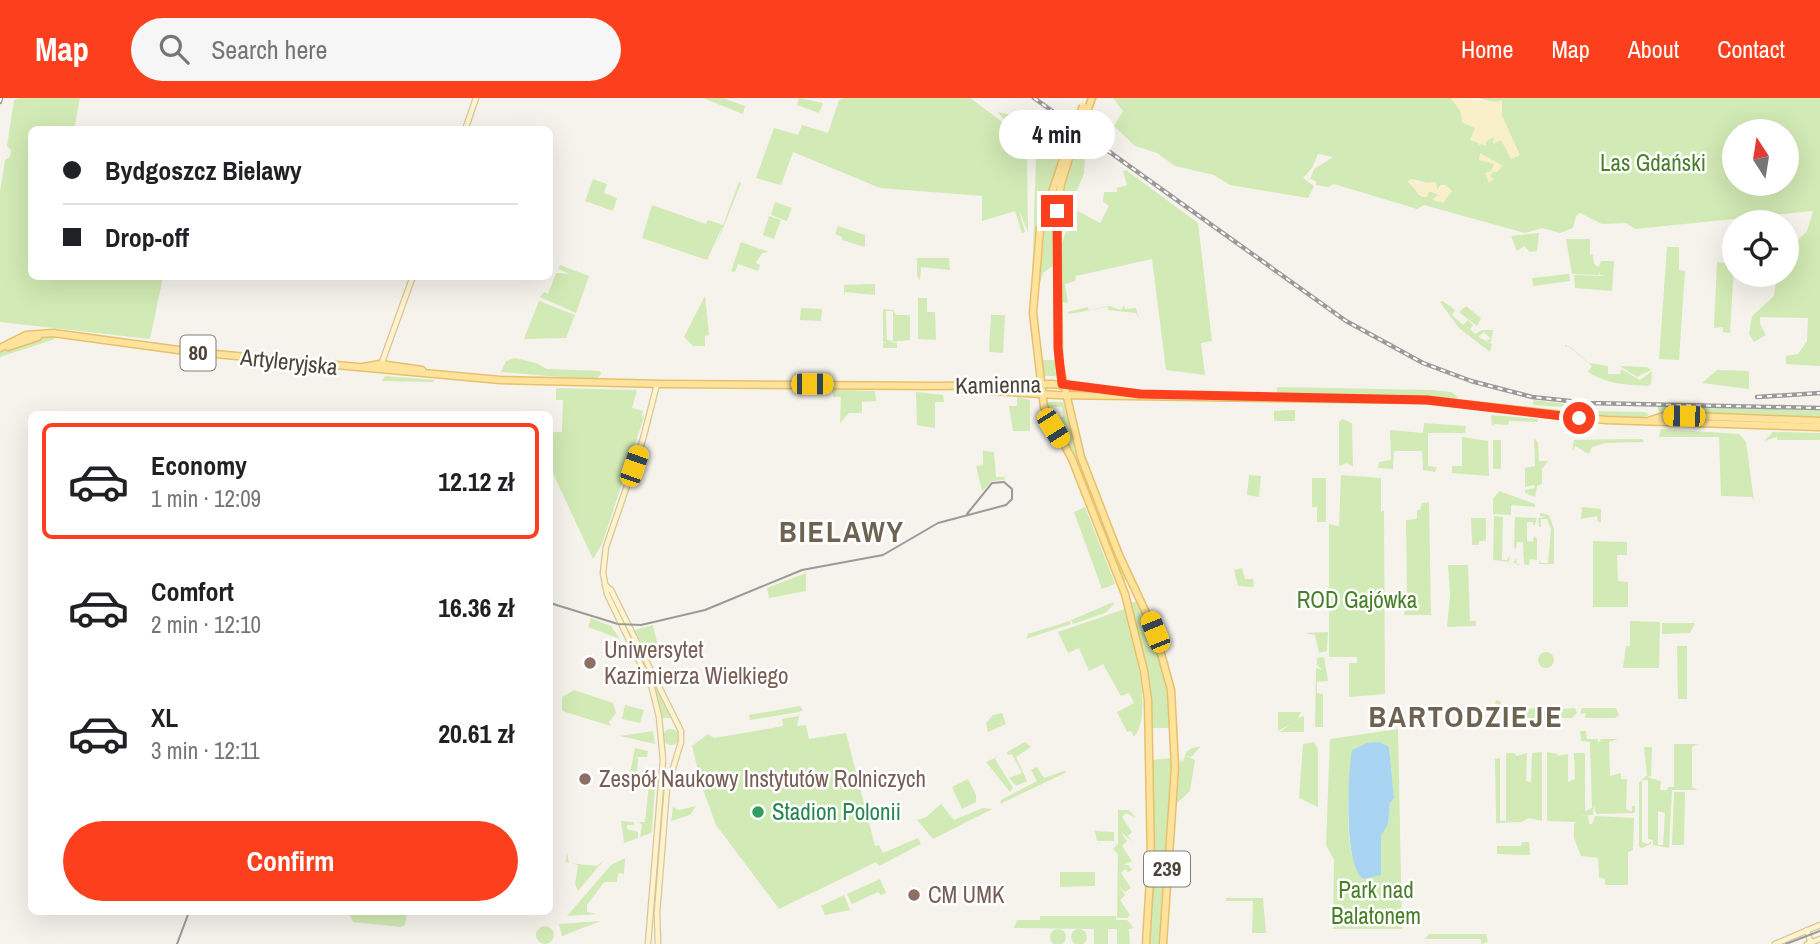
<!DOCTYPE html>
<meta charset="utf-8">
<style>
:root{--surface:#fff;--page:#f6f6f6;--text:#202124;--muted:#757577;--line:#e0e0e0;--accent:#fc3f1d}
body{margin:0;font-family:"Archivo Narrow",sans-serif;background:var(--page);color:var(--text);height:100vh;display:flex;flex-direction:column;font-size:26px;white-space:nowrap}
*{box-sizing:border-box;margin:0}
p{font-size:23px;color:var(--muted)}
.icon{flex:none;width:38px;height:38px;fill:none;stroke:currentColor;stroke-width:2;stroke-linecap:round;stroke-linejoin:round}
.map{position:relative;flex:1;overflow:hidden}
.side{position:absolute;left:28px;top:313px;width:525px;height:504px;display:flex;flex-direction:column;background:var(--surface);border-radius:10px;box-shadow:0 7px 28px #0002}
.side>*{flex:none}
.top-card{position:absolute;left:28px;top:28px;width:525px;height:154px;border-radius:10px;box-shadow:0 7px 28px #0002;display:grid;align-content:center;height:154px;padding:0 35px;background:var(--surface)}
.needle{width:46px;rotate:348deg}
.tools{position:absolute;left:1722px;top:21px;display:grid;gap:14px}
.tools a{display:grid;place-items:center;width:77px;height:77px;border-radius:50%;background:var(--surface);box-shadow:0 7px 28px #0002;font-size:35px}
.end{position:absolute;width:32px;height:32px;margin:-16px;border:9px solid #fc3f1d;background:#fff;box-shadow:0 0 0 4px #fff}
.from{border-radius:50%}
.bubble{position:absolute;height:49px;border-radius:24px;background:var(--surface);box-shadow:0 7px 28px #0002;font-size:23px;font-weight:700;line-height:49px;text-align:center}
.car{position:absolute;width:21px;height:42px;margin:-21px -10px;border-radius:9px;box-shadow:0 0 5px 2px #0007;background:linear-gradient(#f5c518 24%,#345 0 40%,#f5c518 0 76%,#345 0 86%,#f5c518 0)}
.top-card b{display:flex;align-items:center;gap:24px;height:66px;font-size:26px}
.top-card b+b{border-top:2px solid var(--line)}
.top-card i{width:18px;height:18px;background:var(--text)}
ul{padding:12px 0 0;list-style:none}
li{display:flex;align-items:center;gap:21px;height:116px;margin:0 14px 10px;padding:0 21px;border:4px solid transparent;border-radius:10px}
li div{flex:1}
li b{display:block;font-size:26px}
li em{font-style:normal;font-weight:700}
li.on{border-color:var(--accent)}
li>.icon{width:63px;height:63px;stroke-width:1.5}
.primary-button{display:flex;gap:14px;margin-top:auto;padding:14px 35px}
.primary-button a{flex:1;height:80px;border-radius:42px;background:var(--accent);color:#fff;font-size:28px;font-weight:700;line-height:80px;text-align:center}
header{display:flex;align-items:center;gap:42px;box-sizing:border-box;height:98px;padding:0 35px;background:var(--accent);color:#fff}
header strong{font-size:33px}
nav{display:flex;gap:38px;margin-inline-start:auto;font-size:24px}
.search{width:490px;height:63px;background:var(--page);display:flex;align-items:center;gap:18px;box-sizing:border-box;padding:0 24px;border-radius:38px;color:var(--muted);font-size:26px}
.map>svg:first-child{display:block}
</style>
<header>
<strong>Map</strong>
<div class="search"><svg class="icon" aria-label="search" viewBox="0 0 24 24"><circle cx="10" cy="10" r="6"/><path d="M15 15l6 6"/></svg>Search here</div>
<nav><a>Home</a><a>Map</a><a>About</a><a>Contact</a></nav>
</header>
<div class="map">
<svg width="1820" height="846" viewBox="0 0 1820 846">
<rect width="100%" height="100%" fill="#f6f3ec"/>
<!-- green -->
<g fill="#d2eab5" fill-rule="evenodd">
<polygon points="21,0 80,0 74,31 32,32 32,178 163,179 150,241 0,224 0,94 5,62 10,59 11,52 7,48 14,2"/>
<polygon points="703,0 723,0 745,8 743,16"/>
<polygon points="799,0 823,5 819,15 797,7"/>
<polygon points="845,0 970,0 992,16 1012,32 1027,57 1028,134 1019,112 1025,134 1022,135 1015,113 982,123 982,98 880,90 793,54 781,87 756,80 774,30 798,37 802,27 828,35 839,2"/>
<path d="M1113,0h338l10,14 2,11 12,5 4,17 15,-8 1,4 6,-1 13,19 2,-11 -14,-32v-16l-6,3 -17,-5h341v268l-34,-2v-8l12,-2 9,-13 1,-23 -48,-1v7l6,11 -12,7 -5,-8 3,-18 22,-20 3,-21h10v-24l20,-20 6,-20 -178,18 -9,-6 -24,1 -22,-11 -4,3 -3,12 -13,5 -18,-5 -17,5 -101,-28 -7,4 -83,-25 -6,3 -12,-2v-4l-6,-2 4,-10 19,-12 -15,-3 -6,14 -9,10 11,8 -6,12 -78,-13 -16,-10 -39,-9 -18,-13 -22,-7 -21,-20 9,-15zM1734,33h53v53h-53zM1412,81l24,6 1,5 4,-5h5l5,6 -13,11 -5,-3 6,-4 -10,-4 -2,6 -8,-2 -7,-10z"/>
<path d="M997,14l46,8 18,8c-18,3 -24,13 -28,31l-11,-23z"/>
<polygon points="1057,34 1067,34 1040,121 1032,185 1036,59 1043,41"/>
<polygon points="1075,51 1085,55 1084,75 1060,135 1064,92"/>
<polygon points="1126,72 1198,125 1212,243 1201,245 1205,277 1166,272 1152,161 1076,178 1075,183 1065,186 1068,205 1062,204 1062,145 1074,111 1100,125 1109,108 1103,104 1104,94 1117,94 1117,90 1127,87 1123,73"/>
<polygon points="593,81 607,86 604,95 617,100 613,113 585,103"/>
<polygon points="739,84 741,85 716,148 723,127 707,162 642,140 652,107 706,126 708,122 723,127"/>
<path d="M1058,86l-4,81 -11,8 -4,14c-5,-30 1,-78 19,-103z"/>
<polygon points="775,104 792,110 787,123 771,117"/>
<polygon points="769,118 781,122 774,141 763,137"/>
<polygon points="838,128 865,137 865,149 842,142 842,139 835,136"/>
<polygon points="1539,135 1537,153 1530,154 1524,148 1517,153 1511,138"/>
<polygon points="1566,141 1590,141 1590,156 1593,157 1594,166 1599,169 1601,163 1614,163 1612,193 1575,190 1574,177 1606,178 1600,177 1599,174 1599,177 1572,176"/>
<polygon points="741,144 769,154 762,155 756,165 760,167 758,173 738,166 735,174 731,173"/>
<polygon points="1667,149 1679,149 1679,172 1685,173 1679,262 1659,261"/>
<polygon points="917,160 949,160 950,172 921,169 920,183 917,178"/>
<polygon points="1717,164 1734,166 1730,235 1723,234 1723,229 1714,230"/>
<polygon points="560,167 589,178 576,215 540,199 544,194 548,196 556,175 570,176 558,171"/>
<polygon points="1569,176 1570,183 1533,188 1532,180"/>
<polygon points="875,186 875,197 845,194 844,198 844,187"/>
<polygon points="705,198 709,237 705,238 705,248 693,248 684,239"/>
<polygon points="918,200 927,200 927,214 935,214 936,242 918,241"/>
<polygon points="539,203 575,217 566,240 524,241"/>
<polygon points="1443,203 1455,212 1452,217 1463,227 1468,222 1473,227 1470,231 1475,236 1482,232 1493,232 1491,244 1489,244 1486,242 1491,241 1484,234 1478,239 1492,246 1490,254 1459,230 1440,204"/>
<polygon points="1124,207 1125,211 1136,210 1139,221 1136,215 1108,212 1108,209 1069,216 1067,214 1088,209 1089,212 1110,208 1121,212"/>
<polygon points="1466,208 1481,220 1477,228 1459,214"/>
<polygon points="801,210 822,211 821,223 800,222"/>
<path d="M883,211l10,1 3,5h14v25l-20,2 7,1v5h-14v-5l4,-1h-4zM886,213h7v30l-6,-1z"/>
<polygon points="991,217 1005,217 1003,255 989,254"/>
<polygon points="55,239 55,241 0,259 0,254 38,240"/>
<path d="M1568,248l-3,1v-2l4,1 20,17 19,3v8h12l1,-5 19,11 12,-9 -1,14 -10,-5 10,6c-22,-1 -43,-1 -63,-14l4,-6z"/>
<polygon points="515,260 536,265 547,271 600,273 601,276 596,282 501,274 506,263"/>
<polygon points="1041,262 1057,262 1059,278 1043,278"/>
<polygon points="1620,268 1647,269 1651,272 1637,279"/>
<polygon points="1717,272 1749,273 1749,291 1702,285"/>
<polygon points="385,278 434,282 434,284 382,283"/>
<polygon points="1277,289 1432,292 1451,294 1458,299 1455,302 1277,295"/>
<polygon points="556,290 637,292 632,310 643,313 642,318 644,319 602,446 593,461 550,369 550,334 562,334 563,302 556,302"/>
<polygon points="813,291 875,293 876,303 862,304 862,315 849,315 840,325 841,299 833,299 832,291"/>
<polygon points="658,294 645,347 609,449"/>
<polygon points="916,294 943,297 944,304 935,304 935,330 917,327"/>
<polygon points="1017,299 1030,302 1030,333 1013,333 1009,308 1017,308"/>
<polygon points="1533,302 1581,308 1581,310 1533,307"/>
<polygon points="1044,304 1063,304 1080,362 1071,354 1050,321 1063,319 1062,309 1046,309"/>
<polygon points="1657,308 1820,311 1820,321 1660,315"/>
<polygon points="1295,312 1295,323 1274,323 1274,313"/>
<path d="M1580,313l66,1 3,3c-10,6 -64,2 -69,-4z"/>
<polygon points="1491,317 1538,321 1538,324 1509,323 1508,327 1494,326 1492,328"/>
<polygon points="1342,321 1352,325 1353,369 1347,365 1339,368 1339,324"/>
<polygon points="1424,325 1466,328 1465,335 1428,335 1428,368 1437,369 1435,374 1423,372 1422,353 1394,353 1393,371 1378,370 1379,364 1391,362 1390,332 1423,335"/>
<polygon points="1661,331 1739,336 1746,344 1754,403 1752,399 1721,398 1719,339 1659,339"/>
<polygon points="1773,334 1820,335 1820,342 1777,342 1777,339 1764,343"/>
<polygon points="1462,339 1488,343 1489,378 1452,375 1452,368 1462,368"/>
<polygon points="1534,340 1538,345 1539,363 1548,363 1542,371 1542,386 1537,388 1535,399 1525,395 1525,392 1535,390 1534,387 1525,389 1525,370 1535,368"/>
<polygon points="1624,341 1642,341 1644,344 1606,345 1592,349 1589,356 1575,348 1572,354 1574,342"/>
<rect x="1493" y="342" width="8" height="29"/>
<polygon points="983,353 994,354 996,379 1005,379 1004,382 992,383 982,393 976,368 983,367"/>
<polygon points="1073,357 1078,366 1081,365 1128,481 1123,483"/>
<polygon points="1249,377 1261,378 1259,399 1247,397"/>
<polygon points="1341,377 1381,380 1381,414 1384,412 1385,596 1349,599 1349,565 1357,565 1357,559 1329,559 1329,426 1339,428"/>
<polygon points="1312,380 1326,380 1326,424 1317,424 1317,409 1312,409"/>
<polygon points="1499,393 1535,406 1535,409 1511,407 1511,417 1493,416 1493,401"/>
<polygon points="1429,404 1431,517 1404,517 1407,500 1406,422 1417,421 1417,412 1420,412 1422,405"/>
<polygon points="1085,409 1115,486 1102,491 1074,414"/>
<polygon points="1582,409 1601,411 1601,424 1598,424 1597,418 1581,421"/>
<polygon points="1540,415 1549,417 1554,431 1554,466 1539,466 1539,462 1541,465 1548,465 1551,431 1547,421 1541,421 1541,429 1539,429 1538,420 1546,419 1540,418"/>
<polygon points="1494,418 1503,419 1502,462 1507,462 1510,457 1509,464 1493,462"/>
<polygon points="1515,419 1537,420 1534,429 1533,424 1527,424 1527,443 1533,444 1534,438 1537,441 1537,462 1530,461 1529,467 1513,465 1516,460 1517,467 1524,466 1523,444 1517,444 1516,451 1514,450"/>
<polygon points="1471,420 1486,420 1486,443 1479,443 1479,447 1472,447"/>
<polygon points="1593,443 1627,444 1627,457 1617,457 1618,483 1628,484 1628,509 1593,509"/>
<polygon points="1448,467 1468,467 1470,523 1476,523 1476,528 1447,529 1450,497"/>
<polygon points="1242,470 1245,481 1253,481 1254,489 1238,488 1234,472"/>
<polygon points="806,475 806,493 769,500 767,490"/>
<polygon points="1138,503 1164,571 1171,630 1153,630 1151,591 1130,505"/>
<polygon points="1111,505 1115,505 1105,515 1073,526 1071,522"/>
<path d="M1125,511c7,30 30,104 9,128l-3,-6 -4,1 -10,-20 17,-9 -5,-10 -8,3 -18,-32 -14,7 -10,-23 -11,5 -10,-21z"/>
<polygon points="591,520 611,528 620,541 588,529"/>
<polygon points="1070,523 1071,526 1026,541 1028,536"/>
<polygon points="1630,523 1660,524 1659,570 1623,570 1626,548 1630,548"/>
<polygon points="1662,525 1695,525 1690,535 1662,536"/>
<polygon points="653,527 659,552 647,557 635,532"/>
<polygon points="1328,534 1327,553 1319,555 1315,537 1304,535"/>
<polygon points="1677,548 1687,548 1687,601 1678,601"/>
<circle cx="1546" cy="562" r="8"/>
<polygon points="1324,559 1328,583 1317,584 1317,595 1323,596 1323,629 1315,629 1316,570 1323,572 1317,567 1317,560"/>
<polygon points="641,562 673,620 662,620"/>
<polygon points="574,592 613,605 616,615 609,624 611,628 562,613 562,599"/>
<polygon points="1496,602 1500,603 1503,612 1543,610 1544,613 1575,610 1577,615 1572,620 1503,620 1501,615 1494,614"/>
<polygon points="625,607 644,612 640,625 622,621"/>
<polygon points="800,608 803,612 799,614 750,622 749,617"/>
<polygon points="1582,610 1616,610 1619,617 1615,620 1585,620 1586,615 1580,616"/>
<polygon points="1278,614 1301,614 1298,620 1304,618 1304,634 1280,634 1291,626 1278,633"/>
<polygon points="1002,615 1006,626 988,634 986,625 993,617"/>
<polygon points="799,618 797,628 806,627 809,641 846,635 875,748 879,747 883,755 918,740 921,746 879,768 876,764 779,811 716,727 702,689 692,648 708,636 714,640 773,630 783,628 782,621"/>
<circle cx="671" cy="639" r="8"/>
<path d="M1398,631l4,200h-69l1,-69 -8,-15 4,-106zM1380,644l9,5 5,51 -4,5 -2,20 -7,13 -2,19 2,18 -17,6c-23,-23 -16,-99 -10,-130z"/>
<polygon points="653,633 655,646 620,638"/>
<polygon points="1580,633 1586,633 1587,641 1598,641 1598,645 1601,641 1618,641 1609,644 1610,678 1621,675 1621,681 1627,681 1626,711 1632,714 1632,708 1635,708 1635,715 1596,716 1594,707 1593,717 1579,718 1588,718 1589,726 1592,726 1595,718 1634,720 1633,752 1628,754 1628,787 1605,787 1605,781 1599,779 1598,760 1581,758 1574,740 1574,726 1577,724 1547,723 1547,654 1557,656 1558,658 1568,656 1568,684 1575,681 1574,655 1585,655 1585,713 1592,710 1590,644 1581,643"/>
<polygon points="1025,644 1031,649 1016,659 1027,683 1016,688 1009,680 1022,675 1012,656 1008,657 1007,654"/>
<polygon points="1314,644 1318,651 1318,709 1299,700 1303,646"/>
<path d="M1674,646h24l-6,3v40l6,3h-26l-3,58 -16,-3v-5l-5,-1v-59h-6v62l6,2 3,-3v3l-9,4 -3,-1v-64l8,-8 -3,-28h8l-1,29 -4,1 14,4 -1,9h7l1,-3h6zM1658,713l7,2 -2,32h-5z"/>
<path d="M1201,648l-10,11 -7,-2 11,5 -5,31 -13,12 3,-44 3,3c4,-12 2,-12 18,-16z"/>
<polygon points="635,650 648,653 647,659 634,659 638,660 637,679 631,678 628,685"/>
<polygon points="1542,654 1542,723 1529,720 1522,724 1496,725 1495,661 1500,660 1500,723 1506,723 1506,655 1515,655 1516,658 1527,655 1526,683 1531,684 1532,655"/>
<polygon points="997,659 995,661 1013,690 1010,694 986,664"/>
<polygon points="1172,660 1166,761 1157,763 1153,740 1152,662"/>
<polygon points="1037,669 1044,680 1064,673 1067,674 1000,706 1001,702 1037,683 1031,672"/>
<polygon points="650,676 656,676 652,731 651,735 640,739 642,727 639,724 645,724"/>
<polygon points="968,681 976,697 976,704 962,711 952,689"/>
<polygon points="1674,694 1685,694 1684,747 1672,747"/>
<polygon points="941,706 954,722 983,710 992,711 933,741 917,722 926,719"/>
<polygon points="696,708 690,717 671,723 673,709 679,712"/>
<polygon points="1118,712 1129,712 1136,720 1126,715 1122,719 1132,734 1128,738 1132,744 1120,733 1127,743 1122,748 1132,763 1124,767 1128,767 1132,772 1128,774 1125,771 1121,775 1131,790 1125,794 1119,788 1125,797 1120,802 1130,817 1127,820 1117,820 1118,756 1113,751 1118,746"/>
<polygon points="621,723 634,724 634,727 627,727 627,731 638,734 638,740 624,745"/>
<polygon points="1095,733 1114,734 1114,743 1097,743"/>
<polygon points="1522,744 1529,744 1530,757 1497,756 1497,748 1521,748"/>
<polygon points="567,754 569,765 597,768 604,762 578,793 575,786 578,767 566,764"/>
<polygon points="625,760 624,776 618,775 617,784 604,784 587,807 587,814 597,816 567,818 611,767"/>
<polygon points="1164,764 1161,846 1149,846 1155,765"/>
<polygon points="1060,774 1095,774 1095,788 1060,789"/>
<polygon points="880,781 886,795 881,797 878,794 852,806 847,796"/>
<polygon points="844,797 850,812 825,817 821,808"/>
<polygon points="1226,800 1263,800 1266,835 1252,835 1253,803 1226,803"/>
<polygon points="348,814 407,814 405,827 401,829 353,824"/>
<polygon points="1040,818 1116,818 1116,822 1127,822 1134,830 1129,831 1130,846 1117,846 1117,831 1108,831 1108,846 1094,846 1094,831 1014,830 1017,822 1040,822"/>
<polygon points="601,823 562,838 559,826"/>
<circle cx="545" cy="837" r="9"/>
<circle cx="1079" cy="839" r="8"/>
<circle cx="1058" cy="839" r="8"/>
<polygon points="1429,836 1486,836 1488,844 1481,846 1481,841 1425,841"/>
</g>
<!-- sand -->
<g fill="#f9efc9">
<path d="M1451,0c13,0 43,5 51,3v15l18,39 -9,4 -10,-19 -8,4 1,-7 -8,4v5l-16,-6 5,-12 -13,-6 -1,-10z"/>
<polygon points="1480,55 1503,68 1497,74 1493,74 1490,78 1494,81 1489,85 1485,75 1491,73 1494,66 1479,62"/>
<polygon points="1412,81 1417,85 1436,84 1437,92 1446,87 1452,93 1443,105 1433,102 1439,97 1437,95 1429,93 1427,99 1422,99 1407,83"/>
</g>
<!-- water -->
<path fill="#a9d4f2" d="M1380,644l9,5 5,51 -4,5 -2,21 -7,12v39l-17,4c-21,-11 -16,-107 -12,-129l15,-7z"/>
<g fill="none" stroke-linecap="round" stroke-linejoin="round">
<defs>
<g id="secondary">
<polyline points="465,32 476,0"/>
<polyline points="381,267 413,178"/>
<polyline points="605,487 611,492 681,633 681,644 667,690 657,815 658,846"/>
<polyline points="1807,832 1811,846"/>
<polyline points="648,846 663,662 659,619 652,590 607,496 603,475 606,449 643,341 657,286"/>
<polyline points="1775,846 1820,827"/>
<polyline points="1807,846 1820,841"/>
</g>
<g id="primary">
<polyline points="1088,11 1092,0"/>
<polyline points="1070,40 1040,131 1033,215 1044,309 1072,361 1125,496 1144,573 1148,602 1151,764 1146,846"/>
<polyline points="1074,44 1061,86 1057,113 1059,265 1081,359 1119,457 1155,534 1171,592 1175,669 1163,846"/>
<polyline points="8,249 38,239"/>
<polyline points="0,250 26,237 53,235 193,254 500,282 663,286 938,288 1052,286 1141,296"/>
<polyline points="363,269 380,266 422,272"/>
<polyline points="959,291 1057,297 1427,302 1606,322 1820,329"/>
<polyline points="1648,323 1667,317 1820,323"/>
</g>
</defs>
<!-- secondary casing -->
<use href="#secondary" stroke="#d6c79b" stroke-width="7"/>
<!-- primary casing -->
<use href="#primary" stroke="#e6c16a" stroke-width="9"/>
<!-- secondary -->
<use href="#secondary" stroke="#fff3cd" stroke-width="4.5"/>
<!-- primary -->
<use href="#primary" stroke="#ffe39c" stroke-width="6"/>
<!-- tram -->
<g stroke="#9a9a9a" stroke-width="2">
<polyline points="550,505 618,526 641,527 705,512 802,472 883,457 938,425 1006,407 1012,401 1012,391 1004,384 992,385 967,416"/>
<polyline points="177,846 189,814"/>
<polyline points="1786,846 1820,833"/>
</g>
<defs>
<g id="rail">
<polyline points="1034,0 1346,223 1423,265 1471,283 1532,299 1589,305 1820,310"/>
<polyline points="0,4 1,0"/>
<polyline points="1757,299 1820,295"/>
</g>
</defs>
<!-- rail casing -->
<use href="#rail" stroke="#9a9a9a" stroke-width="4.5"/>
<!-- rail -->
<use href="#rail" stroke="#fff" stroke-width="2" stroke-dasharray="5" stroke-linecap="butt"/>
<defs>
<g id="primary-bridge">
<polyline points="1070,40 1083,8"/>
<polyline points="1074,44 1088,11"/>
</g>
</defs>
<!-- primary-bridge casing -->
<use href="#primary-bridge" stroke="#e6c16a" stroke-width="9" stroke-linecap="butt"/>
<!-- primary-bridge -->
<use href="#primary-bridge" stroke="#ffe39c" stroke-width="6"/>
</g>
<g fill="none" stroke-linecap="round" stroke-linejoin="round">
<!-- route -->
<polyline stroke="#fc3f1d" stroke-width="9" points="1057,113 1058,250 1062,286 1140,296 1427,302 1579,320"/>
</g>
<!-- markers -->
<g fill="#8d6e63" stroke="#fff" stroke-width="2.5">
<circle cx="590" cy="565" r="7"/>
<circle cx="585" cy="681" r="7"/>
<circle cx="914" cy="797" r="7"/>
</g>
<circle fill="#2e9e5b" stroke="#fff" stroke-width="2.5" cx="758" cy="714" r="7"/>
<g text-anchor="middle" stroke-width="5" stroke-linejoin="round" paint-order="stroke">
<!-- shield labels -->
<g fill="#fff" stroke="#817c74" stroke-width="2">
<rect x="180.5" y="237.5" width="35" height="35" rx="5"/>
<rect x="1144" y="753.5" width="46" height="35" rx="5"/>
</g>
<g font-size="21" font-weight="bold" fill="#4b4439">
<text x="198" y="262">80</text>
<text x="1167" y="778">239</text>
</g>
<!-- park labels -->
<g font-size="23" fill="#4a7f2a" stroke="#fff">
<text x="1653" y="73">Las Gdański</text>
<text x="1357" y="510">ROD Gajówka</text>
<text x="1376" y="800">Park nad<tspan x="1376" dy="26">Balatonem</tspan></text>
</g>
<!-- street labels -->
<g font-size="23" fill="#4b4439" stroke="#fff">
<text transform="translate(289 264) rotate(6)" y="8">Artyleryjska</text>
<text transform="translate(998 287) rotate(-1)" y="8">Kamienna</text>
</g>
<!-- education labels -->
<g font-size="23" fill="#785e54" stroke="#fff" text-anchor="start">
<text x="604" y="560">Uniwersytet<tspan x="604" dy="26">Kazimierza Wielkiego</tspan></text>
<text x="599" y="689">Zespół Naukowy Instytutów Rolniczych</text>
<text x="928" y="805">CM UMK</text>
</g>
<!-- leisure labels -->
<g font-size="23" fill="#27864d" stroke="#fff" text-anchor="start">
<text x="772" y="722">Stadion Polonii</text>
</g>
<!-- district labels -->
<g font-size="30" font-weight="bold" letter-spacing="2" fill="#6e6250" stroke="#fff">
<text x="842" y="444">BIELAWY</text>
<text x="1466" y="629">BARTODZIEJE</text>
</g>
</g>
</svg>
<div class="tools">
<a><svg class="needle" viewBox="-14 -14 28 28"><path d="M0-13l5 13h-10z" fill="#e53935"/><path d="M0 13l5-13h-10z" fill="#757577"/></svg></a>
<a><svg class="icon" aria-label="locate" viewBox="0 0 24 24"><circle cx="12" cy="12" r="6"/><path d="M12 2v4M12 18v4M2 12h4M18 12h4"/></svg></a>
</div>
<i class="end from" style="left:1579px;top:320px"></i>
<i class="end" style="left:1057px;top:113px"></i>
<div class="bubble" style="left:999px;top:12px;width:116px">4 min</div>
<i class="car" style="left:812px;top:286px;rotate:90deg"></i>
<i class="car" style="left:1684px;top:318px;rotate:271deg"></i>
<i class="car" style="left:1053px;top:330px;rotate:148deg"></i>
<i class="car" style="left:634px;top:368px;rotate:19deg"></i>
<i class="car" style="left:1155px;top:534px;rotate:338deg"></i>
<div class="top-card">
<b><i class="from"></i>Bydgoszcz Bielawy</b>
<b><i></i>Drop-off</b>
</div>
<section class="side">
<ul>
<li class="on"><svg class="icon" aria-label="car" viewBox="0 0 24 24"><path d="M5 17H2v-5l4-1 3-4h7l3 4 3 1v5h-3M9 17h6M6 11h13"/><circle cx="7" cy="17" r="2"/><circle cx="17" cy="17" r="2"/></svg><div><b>Economy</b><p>1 min · 12:09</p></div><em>12.12 zł</em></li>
<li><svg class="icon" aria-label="car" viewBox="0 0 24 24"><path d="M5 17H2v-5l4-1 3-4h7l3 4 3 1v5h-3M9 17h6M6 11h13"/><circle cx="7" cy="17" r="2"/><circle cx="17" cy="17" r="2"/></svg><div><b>Comfort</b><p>2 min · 12:10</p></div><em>16.36 zł</em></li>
<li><svg class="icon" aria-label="car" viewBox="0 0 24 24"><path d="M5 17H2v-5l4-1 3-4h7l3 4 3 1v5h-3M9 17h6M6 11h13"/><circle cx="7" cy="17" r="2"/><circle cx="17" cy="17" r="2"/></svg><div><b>XL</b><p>3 min · 12:11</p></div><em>20.61 zł</em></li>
</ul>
<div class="primary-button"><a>Confirm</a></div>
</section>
</div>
